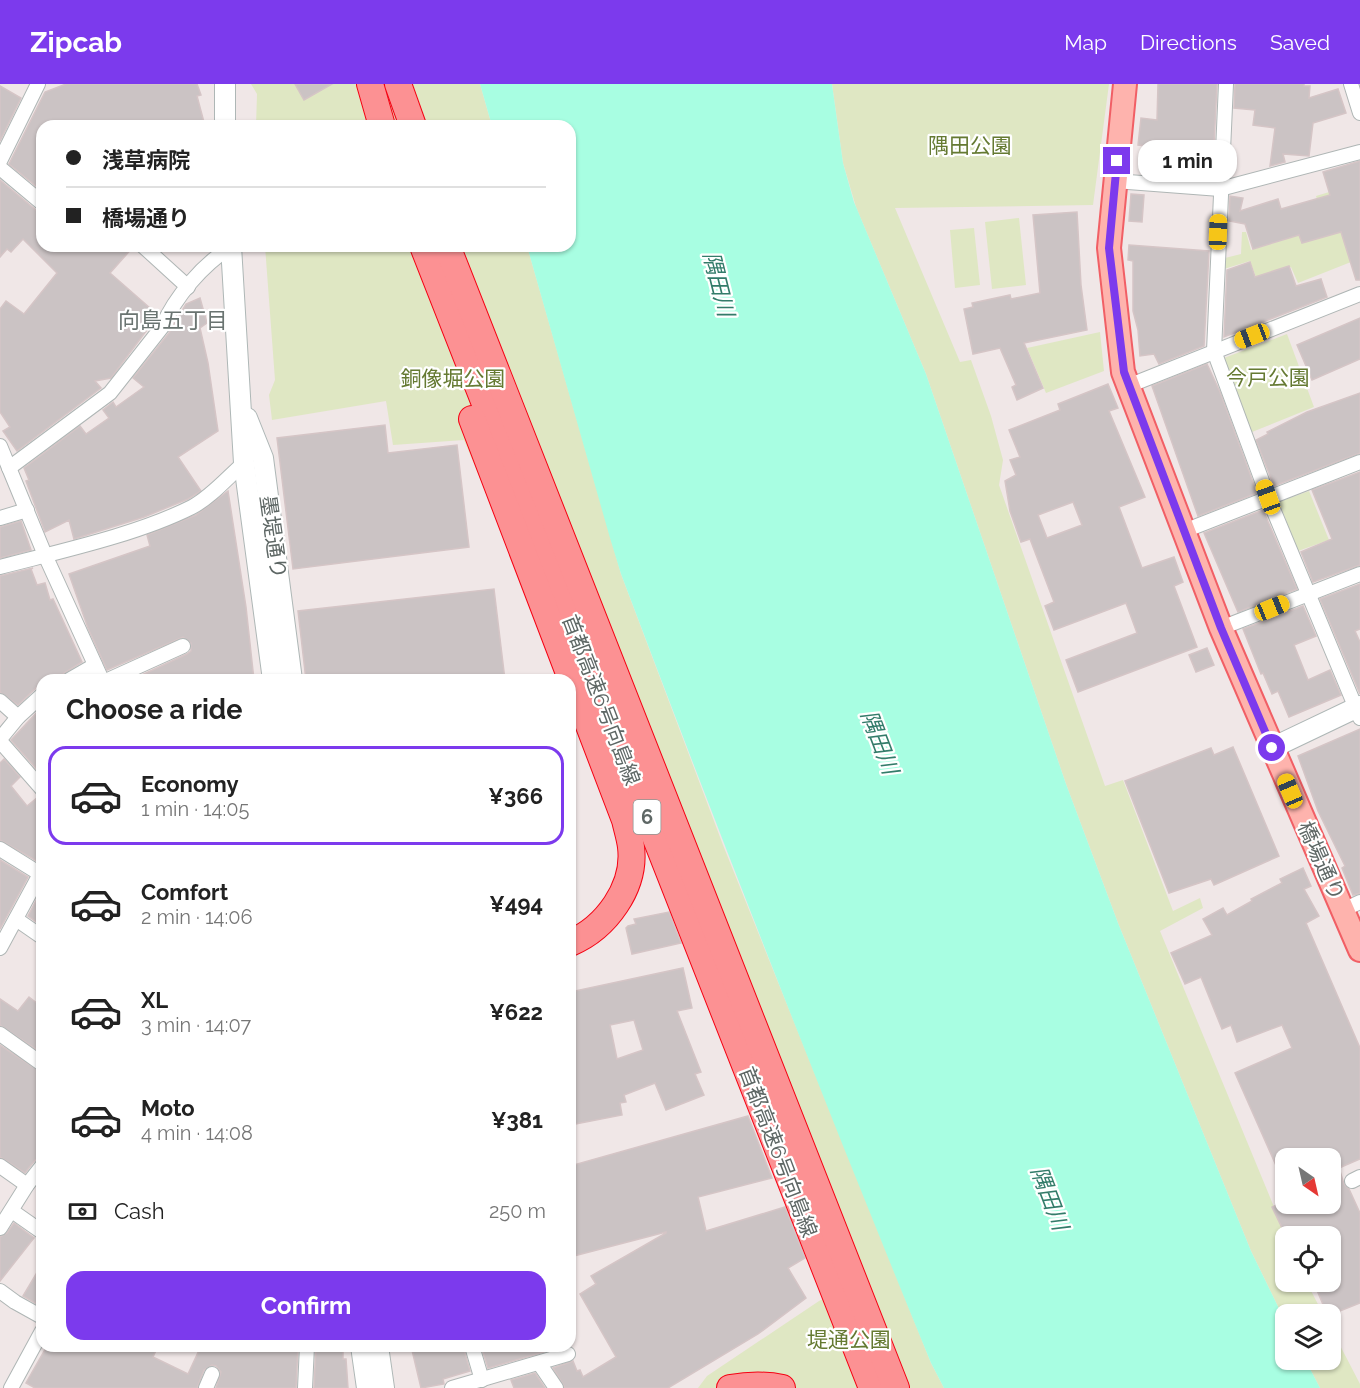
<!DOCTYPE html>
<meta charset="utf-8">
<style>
:root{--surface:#fff;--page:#f6f6f6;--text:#222;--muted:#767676;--line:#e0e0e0;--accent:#7c3aed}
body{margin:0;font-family:Raleway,"Noto Sans JP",sans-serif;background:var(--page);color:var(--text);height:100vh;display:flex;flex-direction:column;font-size:22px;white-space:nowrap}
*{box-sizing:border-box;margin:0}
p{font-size:20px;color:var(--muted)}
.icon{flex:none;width:33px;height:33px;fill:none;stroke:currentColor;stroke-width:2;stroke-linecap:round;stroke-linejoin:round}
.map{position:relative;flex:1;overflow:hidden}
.drawer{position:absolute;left:36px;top:590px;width:540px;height:678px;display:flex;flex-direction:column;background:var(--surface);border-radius:18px;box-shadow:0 2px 4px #0004}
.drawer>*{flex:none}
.banner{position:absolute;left:36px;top:36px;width:540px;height:132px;border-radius:18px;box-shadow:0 2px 4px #0004;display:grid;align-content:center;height:132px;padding:0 30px;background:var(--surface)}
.needle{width:39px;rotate:146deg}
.controls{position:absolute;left:1275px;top:1064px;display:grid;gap:12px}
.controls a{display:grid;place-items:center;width:66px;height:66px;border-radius:12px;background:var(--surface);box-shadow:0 2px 4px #0004;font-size:30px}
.end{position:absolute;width:27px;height:27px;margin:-14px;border:8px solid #7c3aed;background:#fff;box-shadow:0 0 0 3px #fff}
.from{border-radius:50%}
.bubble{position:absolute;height:42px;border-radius:18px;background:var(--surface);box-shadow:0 2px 4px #0004;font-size:20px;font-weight:700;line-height:42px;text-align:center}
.car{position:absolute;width:18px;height:36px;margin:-18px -9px;border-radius:8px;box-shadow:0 0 4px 2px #0007;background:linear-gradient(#f5c518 24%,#345 0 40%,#f5c518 0 76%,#345 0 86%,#f5c518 0)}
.banner b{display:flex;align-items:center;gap:21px;height:57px;font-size:22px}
.banner b+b{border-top:2px solid var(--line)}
.banner i{width:15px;height:15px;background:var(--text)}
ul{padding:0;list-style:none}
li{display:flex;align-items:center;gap:18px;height:99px;margin:0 12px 9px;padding:0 18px;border:3px solid transparent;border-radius:18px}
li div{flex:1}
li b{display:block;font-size:22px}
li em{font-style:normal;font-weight:700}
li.active{border-color:var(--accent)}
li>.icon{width:54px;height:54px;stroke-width:1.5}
h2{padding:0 30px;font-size:27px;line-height:72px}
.pay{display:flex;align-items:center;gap:15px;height:66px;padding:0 30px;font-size:22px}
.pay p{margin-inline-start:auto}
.action{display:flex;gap:12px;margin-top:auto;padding:12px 30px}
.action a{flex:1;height:69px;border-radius:18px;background:var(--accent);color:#fff;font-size:24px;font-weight:700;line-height:69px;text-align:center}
header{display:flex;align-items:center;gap:36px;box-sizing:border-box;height:84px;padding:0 30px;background:var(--accent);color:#fff}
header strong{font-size:28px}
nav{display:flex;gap:33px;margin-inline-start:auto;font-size:21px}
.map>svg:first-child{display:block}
</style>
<header>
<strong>Zipcab</strong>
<nav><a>Map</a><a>Directions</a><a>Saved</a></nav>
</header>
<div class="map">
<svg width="1360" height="1304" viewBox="0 0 1360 1304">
<rect width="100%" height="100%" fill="#f0e7e7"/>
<!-- green -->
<g fill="#dfe7c3">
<polygon points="251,0 480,0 492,42 256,42 257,10"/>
<polygon points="832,0 1109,0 1093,121 895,124 960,278 971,276 991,332 1003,376 999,401 1105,702 1123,696 1173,827 1200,814 1203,824 1160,847 1286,1152 1286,1197 1306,1197 1323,1230 1286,1230 1285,1237 1251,1167 1118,839 1066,700 926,290 856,123 843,79"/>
<polygon points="1349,102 1351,178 1298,199 1291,183 1257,196 1250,177 1224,185 1225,174 1241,170 1242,148 1246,148 1251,166 1325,143 1316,112"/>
<polygon points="1019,134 1026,201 992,205 985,138"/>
<polygon points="974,144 980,201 955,204 950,146"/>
<polygon points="265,162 527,162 621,490 723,761 931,1279 944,1304 698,1304 707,1292 819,1217 845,1204 720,883 563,595 464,356 393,361 386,317 272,336 269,311 275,296"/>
<polygon points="1100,248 1104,287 1046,309 1027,264"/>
<polygon points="1287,250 1314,323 1252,348 1224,274"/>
<polygon points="1309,407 1329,456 1298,467 1279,418"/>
<polygon points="1331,1244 1360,1300 1360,1304 1320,1304 1305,1275 1330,1275"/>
</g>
<!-- water -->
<path fill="#a8fee2" d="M480,0h352l11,79 11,39 72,172 140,410 52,139 133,328 34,70 1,38h19l15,29h-376l-13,-25c-107,-261 -210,-524 -310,-789l-11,-36 -83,-292h43v-120h-78z"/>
<!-- building -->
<g fill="#cbc3c4" stroke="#d5c5c6" stroke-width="1.5" fill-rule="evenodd">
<polygon points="66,0 197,0 201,11 197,12 205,42 42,42 42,107 9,80 45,8"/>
<polygon points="295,0 332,0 304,16"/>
<polygon points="1158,0 1217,0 1214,60 1193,60 1190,94 1154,91 1157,63 1138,61 1141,34 1157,36"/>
<polygon points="1235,0 1304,0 1304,2 1310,2 1309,14 1338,5 1346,29 1313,39 1309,72 1283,70 1285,78 1270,82 1275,44 1253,41 1255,26 1234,24"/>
<polygon points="0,2 21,14 0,57"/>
<polygon points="1360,77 1360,196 1356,196 1341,148 1302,159 1299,151 1253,165 1245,140 1229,137 1230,112 1243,114 1240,127 1278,115 1281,125 1330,111 1323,88"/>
<polygon points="0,96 36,126 42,128 42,162 134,162 110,189 158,231 111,294 95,297 101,304 17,367 3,347 10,343 0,328 0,225 6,217 24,230 57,189 23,155 11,168 7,165 0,173"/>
<polygon points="1131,110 1144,111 1142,138 1129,137"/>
<polygon points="1077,128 1081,201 1087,246 1024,259 1043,304 1017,316 1012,303 1016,301 1000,264 973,270 964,225 973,223 972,219 1010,211 1011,215 1040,209 1033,131"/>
<polygon points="1129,161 1209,167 1204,262 1159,280 1154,270 1140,272 1138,246 1133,227 1133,177 1128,176"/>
<polygon points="1250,178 1255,193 1289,182 1296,202 1321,195 1327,213 1224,253 1227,186"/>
<polygon points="200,214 207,239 200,244 208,279 218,347 178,373 201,407 188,415 144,433 74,455 69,436 45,448 26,397 29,396 24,384 80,342 86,350 109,334 103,326 113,318 116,323 144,303 133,294 169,249 186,220"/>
<polygon points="1360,234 1360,275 1312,296 1297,261"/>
<polygon points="1207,280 1220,308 1257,409 1198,432 1152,302"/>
<path d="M1108,300l10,24 -9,3 36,86 -26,10 23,61 32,-11 9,25 -9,4 23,61 -119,45 -12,-32 71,-27 -11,-30 -72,27 -9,-24 9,-4 -24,-63 -9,3 -11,-31 -5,-30 11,-6 -6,-15 10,-3 -11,-27 51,-20 -2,-6zM1073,418l9,23 -35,13 -9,-23z"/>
<polygon points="1360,309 1360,369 1274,402 1256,356 1268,350 1267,348 1307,328"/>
<polygon points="385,341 388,369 457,361 469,463 293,485 277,354"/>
<polygon points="1360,388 1360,481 1313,498 1301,468 1332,455 1312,406"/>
<polygon points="228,407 246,523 254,596 131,596 187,570 191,567 191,559 183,553 107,586 88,544 69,490 150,462 147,451 196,431"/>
<polygon points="1263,426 1297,505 1238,528 1204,449"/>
<polygon points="21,437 31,466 0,474 0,443"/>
<polygon points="33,484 31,485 37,501 45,499 50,516 53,515 82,578 64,589 60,596 42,596 42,602 36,604 18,621 0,608 0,492"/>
<polygon points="1360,500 1360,545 1355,547 1360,558 1360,610 1320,515"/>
<polygon points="494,505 505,596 306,596 298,527"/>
<polygon points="1303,522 1316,552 1294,561 1308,596 1330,586 1341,611 1289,633 1278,607 1272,610 1263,589 1261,590 1243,545"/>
<polygon points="1207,564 1214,581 1196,588 1189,571"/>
<polygon points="42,623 42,691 11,656"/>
<polygon points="1360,645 1360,809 1353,811 1342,784 1345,782 1318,727 1298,672"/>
<polygon points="1233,663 1279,772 1214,801 1211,795 1169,809 1125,697 1211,664 1214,671"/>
<polygon points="4,675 20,693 11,702 27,722 38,713 42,714 42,780 0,756 0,679"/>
<polygon points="0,776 28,793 0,845"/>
<polygon points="1303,784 1311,802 1304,805 1319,832 1306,839 1360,964 1360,1075 1339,1084 1344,1100 1349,1105 1360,1129 1360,1219 1330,1231 1327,1230 1313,1197 1330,1197 1330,1152 1286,1152 1272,1123 1281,1119 1330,1119 1330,1074 1286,1074 1286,1104 1235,989 1292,964 1282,941 1237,958 1231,941 1222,945 1201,893 1185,900 1171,869 1212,851 1203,835 1223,824 1227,831 1252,817 1251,815 1282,799 1280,795"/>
<polygon points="42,805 42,842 28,832"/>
<polygon points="669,828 681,859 632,870 626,844 628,842 636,840 634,835"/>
<path d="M683,884l9,40 -15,3 24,61 -6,2 9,21 -38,15 -11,-27 -31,12 2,7 -6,1 2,12 -52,10v-133zM634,936l9,30 -26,9 -7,-34z"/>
<polygon points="29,913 42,923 42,969 0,941 0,915 18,927"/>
<polygon points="0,961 42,989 42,1073 35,1076 25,1089 0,1073"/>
<polygon points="748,1032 772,1094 698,1113 706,1147 785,1123 805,1174 788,1184 806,1214 758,1250 668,1304 565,1304 553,1284 573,1277 577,1287 580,1286 583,1293 616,1273 580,1210 596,1200 591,1192 666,1149 666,1148 570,1173 570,1082"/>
<polygon points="14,1139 34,1154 0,1197 0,1153 7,1149"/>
<polygon points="42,1180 42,1223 23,1212"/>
<polygon points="47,1262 158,1262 153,1273 188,1290 201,1262 298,1262 296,1304 216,1304 221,1288 216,1282 212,1281 204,1286 197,1304 35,1304 26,1299"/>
<polygon points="316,1262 343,1262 343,1275 346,1275 348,1304 314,1304"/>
<polygon points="411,1262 463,1262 470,1287 443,1295 444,1300 421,1304"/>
<polygon points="481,1262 557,1262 558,1264 488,1284"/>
<polygon points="535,1289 545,1304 514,1304 511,1296"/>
</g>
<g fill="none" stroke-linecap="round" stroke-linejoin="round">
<defs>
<g id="street">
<polyline points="1226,0 1214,267 1268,413 1360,634"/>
<polyline points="1351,0 1360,29"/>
<polyline points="0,77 38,0"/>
<polyline points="0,84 42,119"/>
<polyline points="1115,97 1220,105 1360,68"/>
<polyline points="143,162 188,203"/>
<polyline points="1128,302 1360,210"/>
<polyline points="0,362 45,471 102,596"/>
<path d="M9,384l101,-75 52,-66c13,-30 41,-63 69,-80"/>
<polyline points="0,434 27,426"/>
<polyline points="1184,447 1360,378"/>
<path d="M0,483c61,-16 136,-32 192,-60 19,-10 36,-30 52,-44"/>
<polyline points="1221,544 1360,490"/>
<polyline points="69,596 95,581"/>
<polyline points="108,596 183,562"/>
<polyline points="0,617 18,633"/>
<polyline points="0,655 18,633 42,611"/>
<polyline points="0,657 42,705"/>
<polyline points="0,765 42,791"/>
<polyline points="1343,826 1360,818"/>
<polyline points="16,835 42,853"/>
<polyline points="0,864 40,790"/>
<polyline points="0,950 42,980"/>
<polyline points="0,1082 27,1101"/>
<polyline points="1352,1097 1360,1093"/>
<polyline points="12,1127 42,1148"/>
<polyline points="0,1144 27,1101 42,1082"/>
<polyline points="0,1207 15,1218 42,1233"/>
<polyline points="472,1262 482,1296"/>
<polyline points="539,1279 556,1304"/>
<polyline points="11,1304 42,1247"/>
<polyline points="206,1304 212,1290"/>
<polyline points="305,1304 307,1262"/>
<polyline points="452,1304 568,1270"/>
</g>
<g id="secondary">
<polyline points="225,0 225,42"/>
<polyline points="231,162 244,379 273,596"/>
<polyline points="247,334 263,374 292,596"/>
<polyline points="1272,664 1360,622"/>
<polyline points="361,1262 367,1304"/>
<polyline points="378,1262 384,1304"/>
</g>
<polyline id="primary" points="1125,0 1109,164 1123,288 1221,544 1360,866"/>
<g id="highway">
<polyline points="370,0 382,42"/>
<polyline points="398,0 413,42"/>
<polyline points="423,162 872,1304"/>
<polyline points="447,162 896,1304"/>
<path d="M472,335l153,401c2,9 5,18 6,27 5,40 -25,81 -61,96"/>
<path d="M730,1304c18,-3 34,-4 52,0"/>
</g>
</defs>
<!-- street casing -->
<use href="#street" stroke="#afb6b5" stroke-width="16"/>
<!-- secondary casing -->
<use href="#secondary" stroke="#aeb7b6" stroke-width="22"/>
<!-- primary casing -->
<use href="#primary" stroke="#f15f65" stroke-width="26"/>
<!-- highway casing -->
<use href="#highway" stroke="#f50213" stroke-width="28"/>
<!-- street -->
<use href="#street" stroke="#fff" stroke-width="14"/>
<!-- secondary -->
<use href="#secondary" stroke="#fff" stroke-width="20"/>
<!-- primary -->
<use href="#primary" stroke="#feb3ad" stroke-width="22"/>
<!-- highway -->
<use href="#highway" stroke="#fc9193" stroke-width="26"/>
</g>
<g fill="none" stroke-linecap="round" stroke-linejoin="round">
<!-- route -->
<polyline stroke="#7c3aed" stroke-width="8" points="1117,77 1109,164 1124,288 1221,544 1272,664"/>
</g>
<g text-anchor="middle" stroke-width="4.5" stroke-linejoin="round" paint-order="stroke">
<!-- shield labels -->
<rect fill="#fff" stroke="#8e9593" stroke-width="1.5" x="633.5" y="716" width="27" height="34" rx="4.5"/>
<g font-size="20" font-weight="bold" fill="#5e6765">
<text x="647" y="740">6</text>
</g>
<!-- park labels -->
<g font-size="21" fill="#657a32" stroke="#fff">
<text x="970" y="69">隅田公園</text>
<text x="1268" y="301">今戸公園</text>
<text x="453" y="302">銅像堀公園</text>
<text x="849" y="1263">堤通公園</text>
</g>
<!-- street labels -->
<g font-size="21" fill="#5e6765" stroke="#fff">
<text transform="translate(273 453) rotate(82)" y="7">墨堤通り</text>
<text transform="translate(601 616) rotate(69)" y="7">首都高速6号向島線</text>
<text transform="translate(1321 777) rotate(66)" y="7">橋場通り</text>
<text transform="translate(778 1068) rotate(69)" y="7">首都高速6号向島線</text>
</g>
<!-- water labels -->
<g font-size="22" font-style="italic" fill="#337c6a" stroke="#fff">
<text transform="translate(719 200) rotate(76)" y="8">隅田川</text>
<text transform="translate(880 658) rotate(69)" y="8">隅田川</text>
<text transform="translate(1050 1114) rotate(69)" y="8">隅田川</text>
</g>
<!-- neighbourhood labels -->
<g font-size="22" fill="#6a7471" stroke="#fff">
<text x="173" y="244">向島五丁目</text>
</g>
</g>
</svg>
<div class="controls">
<a><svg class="needle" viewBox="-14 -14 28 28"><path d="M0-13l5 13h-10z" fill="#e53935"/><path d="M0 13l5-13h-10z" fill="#767676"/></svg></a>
<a><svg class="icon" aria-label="locate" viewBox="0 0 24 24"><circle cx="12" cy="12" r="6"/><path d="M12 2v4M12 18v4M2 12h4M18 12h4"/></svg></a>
<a><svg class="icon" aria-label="layers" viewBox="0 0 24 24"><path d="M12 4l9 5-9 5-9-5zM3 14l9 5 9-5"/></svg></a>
</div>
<i class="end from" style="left:1272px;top:664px"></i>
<i class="end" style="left:1117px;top:77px"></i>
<div class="bubble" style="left:1138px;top:56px;width:99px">1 min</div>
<i class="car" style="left:1218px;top:148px;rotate:2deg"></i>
<i class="car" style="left:1252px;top:252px;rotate:249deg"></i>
<i class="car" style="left:1268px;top:413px;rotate:340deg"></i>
<i class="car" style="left:1272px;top:524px;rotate:68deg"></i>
<i class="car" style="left:1290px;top:707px;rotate:337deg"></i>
<div class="banner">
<b><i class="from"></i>浅草病院</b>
<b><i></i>橋場通り</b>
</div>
<section class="drawer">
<h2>Choose a ride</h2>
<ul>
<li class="active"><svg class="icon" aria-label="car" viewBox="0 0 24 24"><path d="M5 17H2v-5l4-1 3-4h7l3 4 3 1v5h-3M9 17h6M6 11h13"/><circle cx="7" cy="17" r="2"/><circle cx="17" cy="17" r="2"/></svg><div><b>Economy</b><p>1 min · 14:05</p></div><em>¥366</em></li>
<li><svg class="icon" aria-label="car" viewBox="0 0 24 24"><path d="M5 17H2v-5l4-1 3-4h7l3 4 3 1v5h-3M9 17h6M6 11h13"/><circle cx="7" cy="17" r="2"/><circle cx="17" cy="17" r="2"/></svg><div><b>Comfort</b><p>2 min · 14:06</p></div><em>¥494</em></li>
<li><svg class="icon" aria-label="car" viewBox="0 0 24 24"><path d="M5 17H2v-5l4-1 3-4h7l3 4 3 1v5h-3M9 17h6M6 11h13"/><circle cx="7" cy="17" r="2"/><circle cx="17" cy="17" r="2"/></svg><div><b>XL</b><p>3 min · 14:07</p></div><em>¥622</em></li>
<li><svg class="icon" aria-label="car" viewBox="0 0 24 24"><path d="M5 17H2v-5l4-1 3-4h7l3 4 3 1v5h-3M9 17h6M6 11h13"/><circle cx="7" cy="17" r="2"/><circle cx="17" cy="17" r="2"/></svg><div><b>Moto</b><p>4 min · 14:08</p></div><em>¥381</em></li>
</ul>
<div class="pay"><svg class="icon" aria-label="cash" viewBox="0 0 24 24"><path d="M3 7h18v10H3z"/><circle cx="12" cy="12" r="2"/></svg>Cash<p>250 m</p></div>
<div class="action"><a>Confirm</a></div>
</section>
</div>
